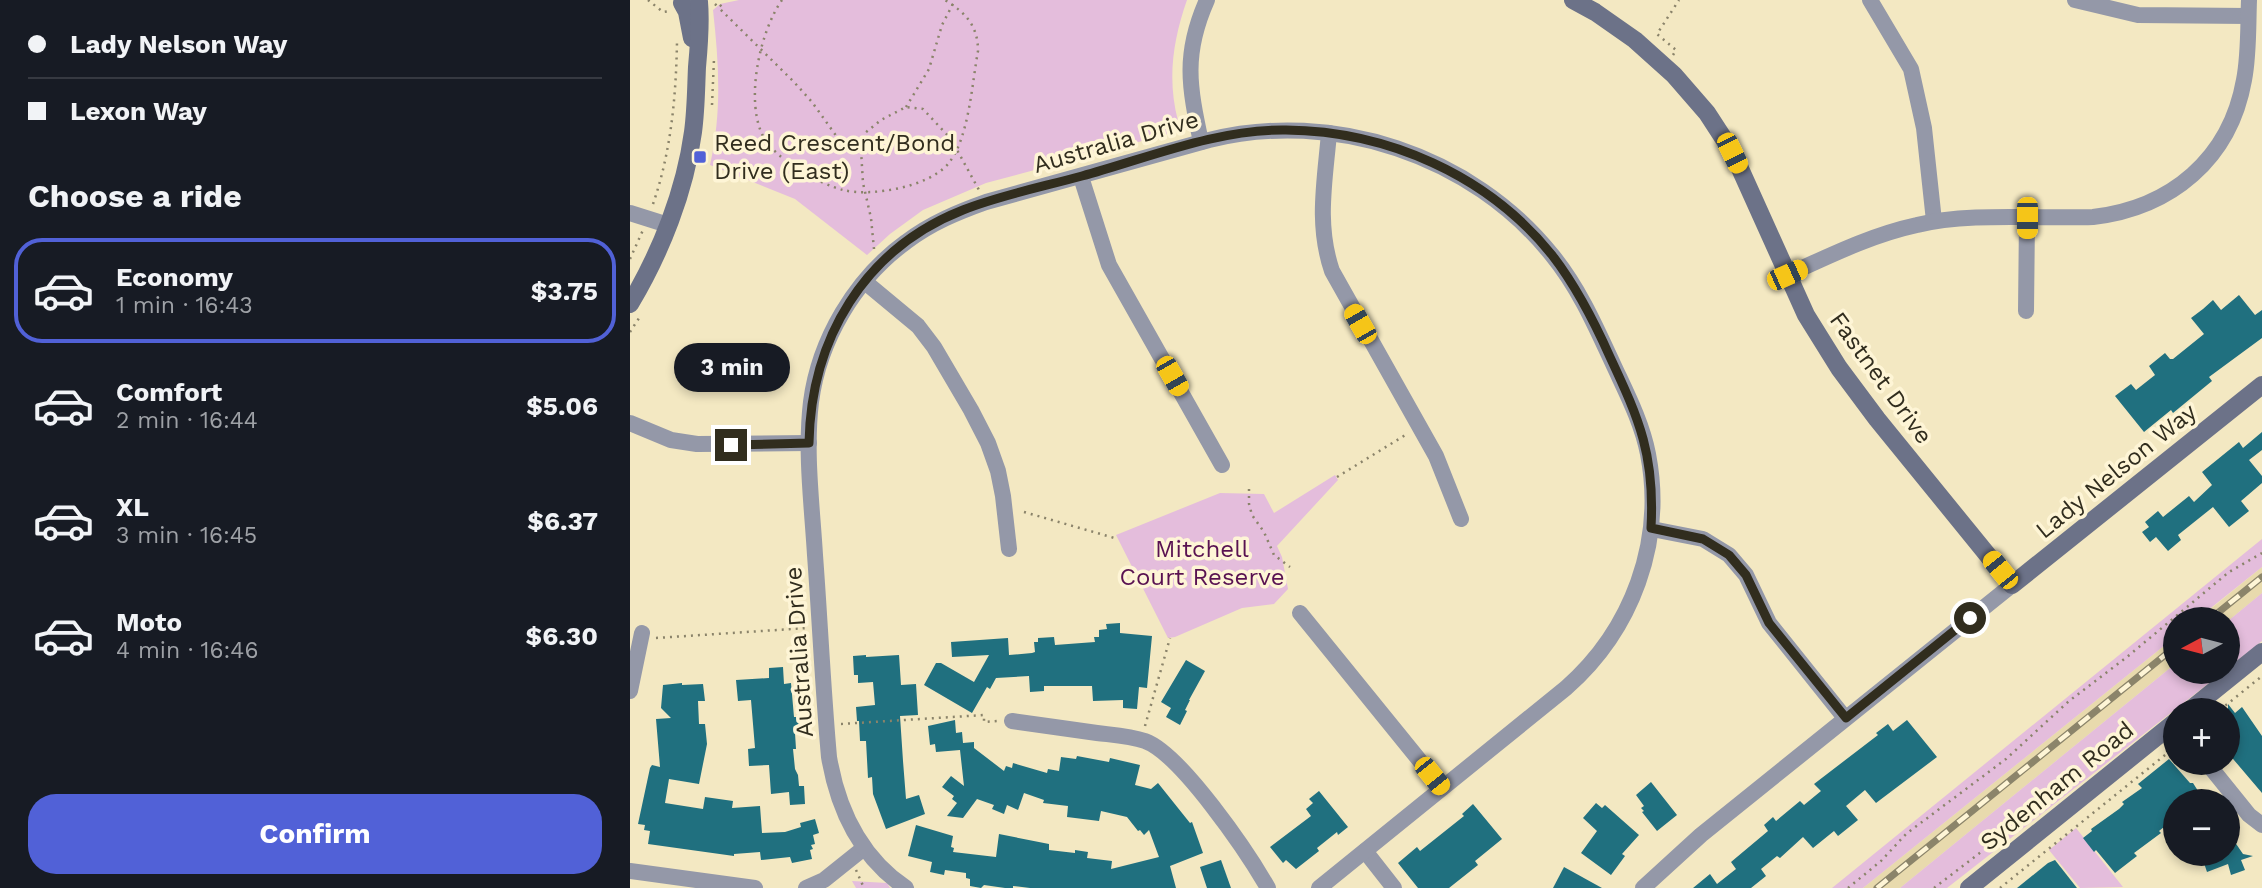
<!DOCTYPE html>
<meta charset="utf-8">
<style>
:root{--surface:#171b24;--page:#20242c;--text:#f1f3f6;--muted:#9ea1a6;--line:#363941;--accent:#5161d7}
body{margin:0;font-family:"Work Sans",sans-serif;background:var(--page);color:var(--text);height:100vh;display:flex;flex-direction:column;font-size:26px;white-space:nowrap}
*{box-sizing:border-box;margin:0}
p{font-size:23px;color:var(--muted)}
.icon{flex:none;width:38px;height:38px;fill:none;stroke:currentColor;stroke-width:2;stroke-linecap:round;stroke-linejoin:round}
.map{position:relative;flex:1;overflow:hidden}
.panel{display:flex;flex-direction:column;background:var(--surface);width:630px}
.panel>*{flex:none}
.banner{display:grid;align-content:center;height:154px;padding:0 28px;background:var(--surface)}
.needle{width:46px;rotate:263deg}
.buttons{position:absolute;left:1533px;top:607px;display:grid;gap:14px}
.buttons a{display:grid;place-items:center;width:77px;height:77px;border-radius:50%;background:var(--surface);box-shadow:0 4px 10px #0003;font-size:35px}
.end{position:absolute;width:32px;height:32px;margin:-16px;border:9px solid #312d1e;background:#fff;box-shadow:0 0 0 4px #fff}
.from{border-radius:50%}
.bubble{position:absolute;height:49px;border-radius:24px;background:var(--surface);box-shadow:0 4px 10px #0003;font-size:23px;font-weight:700;line-height:49px;text-align:center}
.car{position:absolute;width:21px;height:42px;margin:-21px -10px;border-radius:9px;box-shadow:0 0 5px 2px #0007;background:linear-gradient(#f5c518 24%,#345 0 40%,#f5c518 0 76%,#345 0 86%,#f5c518 0)}
.banner b{display:flex;align-items:center;gap:24px;height:66px;font-size:26px}
.banner b+b{border-top:2px solid var(--line)}
.banner i{width:18px;height:18px;background:var(--text)}
ul{padding:0;list-style:none}
li{display:flex;align-items:center;gap:21px;height:105px;margin:0 14px 10px;padding:0 14px;border:4px solid transparent;border-radius:28px}
li div{flex:1}
li b{display:block;font-size:26px}
li em{font-style:normal;font-weight:700}
li.on{border-color:var(--accent)}
li>.icon{width:63px;height:63px;stroke-width:1.5}
h2{padding:0 28px;font-size:32px;line-height:84px}
.primary-button{display:flex;gap:14px;margin-top:auto;padding:14px 28px}
.primary-button a{flex:1;height:80px;border-radius:28px;background:var(--accent);color:#fff;font-size:28px;font-weight:700;line-height:80px;text-align:center}
main{display:flex;flex:1;min-height:0}
.map>svg:first-child{display:block}
</style>
<main>
<section class="panel">
<div class="banner">
<b><i class="from"></i>Lady Nelson Way</b>
<b><i></i>Lexon Way</b>
</div>
<h2>Choose a ride</h2>
<ul>
<li class="on"><svg class="icon" aria-label="car" viewBox="0 0 24 24"><path d="M5 17H2v-5l4-1 3-4h7l3 4 3 1v5h-3M9 17h6M6 11h13"/><circle cx="7" cy="17" r="2"/><circle cx="17" cy="17" r="2"/></svg><div><b>Economy</b><p>1 min · 16:43</p></div><em>$3.75</em></li>
<li><svg class="icon" aria-label="car" viewBox="0 0 24 24"><path d="M5 17H2v-5l4-1 3-4h7l3 4 3 1v5h-3M9 17h6M6 11h13"/><circle cx="7" cy="17" r="2"/><circle cx="17" cy="17" r="2"/></svg><div><b>Comfort</b><p>2 min · 16:44</p></div><em>$5.06</em></li>
<li><svg class="icon" aria-label="car" viewBox="0 0 24 24"><path d="M5 17H2v-5l4-1 3-4h7l3 4 3 1v5h-3M9 17h6M6 11h13"/><circle cx="7" cy="17" r="2"/><circle cx="17" cy="17" r="2"/></svg><div><b>XL</b><p>3 min · 16:45</p></div><em>$6.37</em></li>
<li><svg class="icon" aria-label="car" viewBox="0 0 24 24"><path d="M5 17H2v-5l4-1 3-4h7l3 4 3 1v5h-3M9 17h6M6 11h13"/><circle cx="7" cy="17" r="2"/><circle cx="17" cy="17" r="2"/></svg><div><b>Moto</b><p>4 min · 16:46</p></div><em>$6.30</em></li>
</ul>
<div class="primary-button"><a>Confirm</a></div>
</section>
<div class="map">
<svg width="1632" height="888" viewBox="0 0 1632 888">
<rect width="100%" height="100%" fill="#f3e8c2"/>
<!-- built -->
<g fill="#e8daad">
<polygon points="1632,567 1632,593 1598,621 1567,620"/>
<polygon points="1545,637 1545,664 1270,888 1233,888"/>
</g>
<!-- green -->
<g fill="#e4bddc">
<path d="M109,0h448c-14,40 -20,79 -9,121l-10,13 -182,49 -63,27 -33,24 -23,21 -72,-56 -85,-34c12,-53 9,-101 3,-155l7,-6z"/>
<polygon points="705,475 708,480 647,546 652,557 658,589 644,604 612,608 545,637 538,638 486,535 590,493 634,494 644,513"/>
<polygon points="1632,539 1632,567 1567,619 1545,620 1545,637 1233,888 1202,888"/>
<polygon points="1632,593 1632,641 1598,668 1598,621"/>
<polygon points="1545,664 1545,672 1593,672 1317,888 1270,888"/>
<polygon points="1446,828 1493,887 1450,888 1419,850"/>
<polygon points="222,881 257,883 260,888 226,888"/>
</g>
<!-- building -->
<g fill="#20707f">
<polygon points="1609,295 1625,315 1632,310 1632,338 1579,377 1582,381 1543,413 1541,410 1514,432 1485,396 1501,384 1506,390 1525,375 1519,366 1535,353 1540,359 1543,359 1574,334 1561,318 1573,309 1583,300 1591,310"/>
<polygon points="1632,432 1632,450 1619,460 1632,476 1632,483 1611,501 1619,511 1599,527 1583,507 1548,535 1551,540 1538,551 1526,537 1520,542 1512,532 1519,527 1515,522 1528,511 1533,517 1559,496 1564,502 1582,485 1572,472 1609,442 1613,448"/>
<polygon points="490,623 490,633 522,636 517,688 509,687 507,709 493,708 493,700 463,701 462,686 414,686 414,691 400,692 399,676 366,678 360,689 357,687 342,713 294,685 306,663 311,663 344,682 359,655 322,657 321,642 378,638 379,655 402,653 405,652 404,642 408,642 408,638 424,637 425,645 465,642 464,637 469,637 469,630 477,629 476,624"/>
<polygon points="236,655 236,657 269,655 271,685 286,684 288,715 270,716 273,761 276,799 289,795 295,814 256,829 243,794 242,777 238,778 236,741 230,741 229,721 227,721 226,707 245,705 243,682 228,683 228,675 224,675 223,656"/>
<polygon points="556,660 575,671 559,700 560,700 555,710 557,711 550,725 536,717 541,708 531,702"/>
<polygon points="153,667 154,684 161,683 164,717 168,717 169,732 165,733 166,749 163,749 165,769 168,775 169,786 174,786 175,804 160,805 159,792 141,794 139,765 119,766 118,749 125,748 121,700 108,701 106,680 139,678 139,668"/>
<polygon points="52,683 52,685 73,684 75,701 68,701 69,724 75,724 77,744 69,784 39,779 35,803 73,809 75,797 103,801 102,808 130,806 132,833 155,832 171,827 170,823 185,819 189,833 183,835 185,844 181,845 183,849 180,850 182,859 162,863 160,857 131,860 130,852 104,854 104,856 18,844 20,831 14,830 15,825 8,824 20,768 22,765 30,767 26,719 41,718 31,708 33,685"/>
<polygon points="1598,704 1605,713 1612,707 1632,736 1632,793 1598,753"/>
<polygon points="325,720 326,733 332,732 333,743 344,742 344,748 374,771 376,766 382,768 383,763 417,773 418,769 429,771 431,757 446,759 447,756 479,762 480,758 510,765 505,785 521,789 528,783 560,823 562,822 573,853 540,866 546,888 400,888 383,886 383,888 375,888 354,885 351,888 340,886 340,879 336,878 336,873 315,870 314,875 300,872 302,862 278,856 286,825 323,836 321,847 324,848 323,852 366,857 369,834 419,844 419,850 445,853 445,850 458,852 457,858 482,861 481,869 529,857 519,830 514,835 510,830 508,831 497,817 471,811 469,821 437,817 438,806 413,803 414,800 394,793 388,810 377,805 374,814 362,809 364,805 347,799 333,818 317,816 327,803 322,799 324,796 312,787 321,776 334,786 330,750 306,752 305,744 300,745 298,726"/>
<polygon points="1277,720 1307,757 1246,803 1235,790 1216,806 1228,820 1208,836 1204,831 1183,848 1173,837 1150,858 1147,856 1131,869 1136,876 1121,888 1063,888 1080,874 1087,884 1106,869 1101,862 1138,831 1134,825 1143,817 1146,821 1170,801 1174,805 1191,791 1184,784 1248,735 1246,733 1258,724 1263,731"/>
<polygon points="1539,759 1560,783 1563,783 1575,802 1545,802 1545,818 1529,831 1531,833 1504,853 1507,856 1485,873 1466,850 1464,852 1453,838 1462,831 1461,829 1489,809 1494,804 1492,802 1512,788 1508,784"/>
<polygon points="1021,782 1047,815 1027,831 1012,812 1014,811 1011,808 1014,806 1006,795"/>
<polygon points="689,791 718,827 708,835 707,832 687,848 689,851 666,869 656,860 653,863 640,847 681,816 676,809 683,803 679,799"/>
<polygon points="966,803 972,808 975,805 1009,835 992,854 995,856 981,875 951,853 967,831 953,818"/>
<polygon points="843,804 872,839 845,861 848,865 819,888 788,888 768,863 787,847 790,851 834,816 832,814"/>
<polygon points="1598,832 1613,854 1623,856 1611,860 1615,870 1601,875 1598,864 1577,872 1571,854 1598,854"/>
<polygon points="591,860 601,888 577,888 570,867"/>
<polygon points="1425,860 1447,888 1387,888 1418,863"/>
<polygon points="934,867 972,888 923,888"/>
</g>
<g fill="none" stroke-linecap="round" stroke-linejoin="round">
<!-- path -->
<g stroke="#8a836a" stroke-width="2.5" stroke-dasharray="2 5" stroke-linecap="butt">
<polyline points="18,0 33,12 40,11"/>
<path d="M152,0c-22,31 -38,102 -18,138 12,21 55,46 79,52 29,7 85,-3 105,-26 21,-25 24,-81 30,-113 0,-25 -12,-38 -33,-51"/>
<polyline points="85,4 87,6 89,4 92,7 90,9 164,82 182,102 207,137 231,150"/>
<polyline points="1043,55 1046,50 1027,34 1049,0"/>
<polyline points="82,105 84,59"/>
<polyline points="276,107 299,69 312,25 325,0"/>
<path d="M23,204c18,-52 23,-107 24,-162"/>
<polyline points="244,249 241,218 233,183 231,150 235,133 251,120 276,107 293,109 321,139 349,190"/>
<polyline points="0,259 13,230"/>
<polyline points="0,332 11,315"/>
<polyline points="707,477 777,434"/>
<polyline points="619,489 619,504 622,515 634,532 644,555 660,567"/>
<polyline points="394,512 488,539"/>
<polyline points="26,638 177,628"/>
<polyline points="1590,710 1632,676"/>
<polyline points="211,724 354,715 354,722 368,721"/>
<polyline points="515,726 540,638"/>
<polyline points="226,870 234,888"/>
<polyline points="1218,888 1251,861 1276,834 1376,759 1439,701 1497,657 1599,572 1632,553"/>
<polyline points="1304,888 1351,852"/>
<polyline points="1370,888 1545,747"/>
</g>
<!-- street -->
<g stroke="#9498a8" stroke-width="16">
<polyline points="1240,0 1281,69 1294,128 1304,221"/>
<polyline points="1445,0 1508,15 1618,16"/>
<path d="M699,133c-4,48 -13,91 3,138l104,185 25,63"/>
<path d="M571,142c-12,-56 -18,-88 6,-142"/>
<polyline points="451,177 479,265 592,465"/>
<polyline points="0,213 38,225"/>
<path d="M1157,275c42,-19 84,-40 130,-50 51,-13 122,-6 176,-8 78,-9 137,-58 151,-137 5,-25 4,-54 5,-80"/>
<polyline points="235,282 288,326 304,347 341,410 358,443 368,471 373,496 379,549"/>
<polyline points="1396,311 1397,218"/>
<polyline points="0,423 41,440 67,444 179,443"/>
<polyline points="1022,529 1073,539 1099,555 1116,575 1139,623 1215,718"/>
<polyline points="670,613 812,788"/>
<polyline points="0,691 12,633"/>
<path d="M382,721c28,4 57,8 85,12 16,2 33,3 48,8 36,13 103,112 123,147"/>
<polyline points="1577,763 1619,815 1632,825"/>
<polyline points="735,851 764,888"/>
<polyline points="0,871 125,888"/>
<polyline points="176,888 194,880 234,848"/>
<path d="M276,888c-46,-31 -68,-78 -77,-131 -6,-67 -9,-135 -14,-202 -3,-50 -10,-103 -4,-153 8,-62 44,-123 95,-160 25,-19 52,-30 80,-40l223,-62c124,-31 263,15 343,115 27,33 44,72 62,111 13,28 28,57 34,88 17,88 -16,176 -82,234l-247,200"/>
<polyline points="1013,888 1071,835 1382,585"/>
</g>
<!-- secondary -->
<g stroke="#6c7288" stroke-width="18">
<polyline points="943,0 965,12 1005,40 1044,75 1077,113 1103,153 1176,315 1209,368 1247,419 1382,585 1632,385"/>
<polyline points="52,3 57,12 62,38"/>
<path d="M0,304c31,-52 55,-113 63,-172 3,-22 3,-43 4,-65 2,-22 4,-43 2,-65"/>
<polyline points="1560,710 1632,652"/>
<polyline points="1339,888 1545,722"/>
</g>
<defs>
<g id="rail">
<polyline points="1579,620 1632,577"/>
<polyline points="1247,888 1545,647"/>
</g>
</defs>
<!-- rail casing -->
<use href="#rail" stroke="#8b846a" stroke-width="7"/>
<!-- rail -->
<use href="#rail" stroke="#fef5d6" stroke-width="4.5" stroke-dasharray="13" stroke-linecap="butt"/>
</g>
<g fill="none" stroke-linecap="round" stroke-linejoin="round">
<!-- route -->
<path stroke="#312d1e" stroke-width="9" d="M101,445l78,-2c2,-104 55,-194 154,-233 38,-15 79,-23 119,-34 66,-18 134,-47 204,-46 101,1 202,45 266,125 24,31 42,66 58,102 30,64 45,99 41,171l52,11 26,16 17,20 23,48 77,95 124,-100"/>
</g>
<!-- markers -->
<rect fill="#5161d7" stroke="#fef5d6" stroke-width="2.5" x="63" y="150" width="14" height="14" rx="3.5"/>
<g text-anchor="middle" stroke-width="7" stroke-linejoin="round" paint-order="stroke">
<!-- street labels -->
<g font-size="24" fill="#312d1e" stroke="#fef5d6">
<text transform="translate(486 142) rotate(-16)" y="8">Australia Drive</text>
<text transform="translate(1251 378) rotate(54)" y="8">Fastnet Drive</text>
<text transform="translate(1486 471) rotate(-39)" y="8">Lady Nelson Way</text>
<text transform="translate(169 652) rotate(-94)" y="8">Australia Drive</text>
<text transform="translate(1427 786) rotate(-39)" y="8">Sydenham Road</text>
</g>
<!-- poi labels -->
<g font-size="24" fill="#312d1e" stroke="#fef5d6" text-anchor="start">
<text x="84" y="151">Reed Crescent/Bond<tspan x="84" dy="28">Drive (East)</tspan></text>
</g>
<!-- park labels -->
<g font-size="24" fill="#591251" stroke="#fef5d6">
<text x="572" y="557">Mitchell<tspan x="572" dy="28">Court Reserve</tspan></text>
</g>
</g>
</svg>
<div class="buttons">
<a><svg class="needle" viewBox="-14 -14 28 28"><path d="M0-13l5 13h-10z" fill="#e53935"/><path d="M0 13l5-13h-10z" fill="#9ea1a6"/></svg></a>
<a>+</a>
<a>−</a>
</div>
<i class="end from" style="left:1340px;top:618px"></i>
<i class="end" style="left:101px;top:445px"></i>
<div class="bubble" style="left:44px;top:343px;width:116px">3 min</div>
<i class="car" style="left:1102px;top:153px;rotate:154deg"></i>
<i class="car" style="left:1397px;top:218px;rotate:180deg"></i>
<i class="car" style="left:1157px;top:275px;rotate:66deg"></i>
<i class="car" style="left:730px;top:324px;rotate:330deg"></i>
<i class="car" style="left:542px;top:376px;rotate:150deg"></i>
<i class="car" style="left:1370px;top:570px;rotate:321deg"></i>
<i class="car" style="left:802px;top:776px;rotate:141deg"></i>
</div>
</main>
